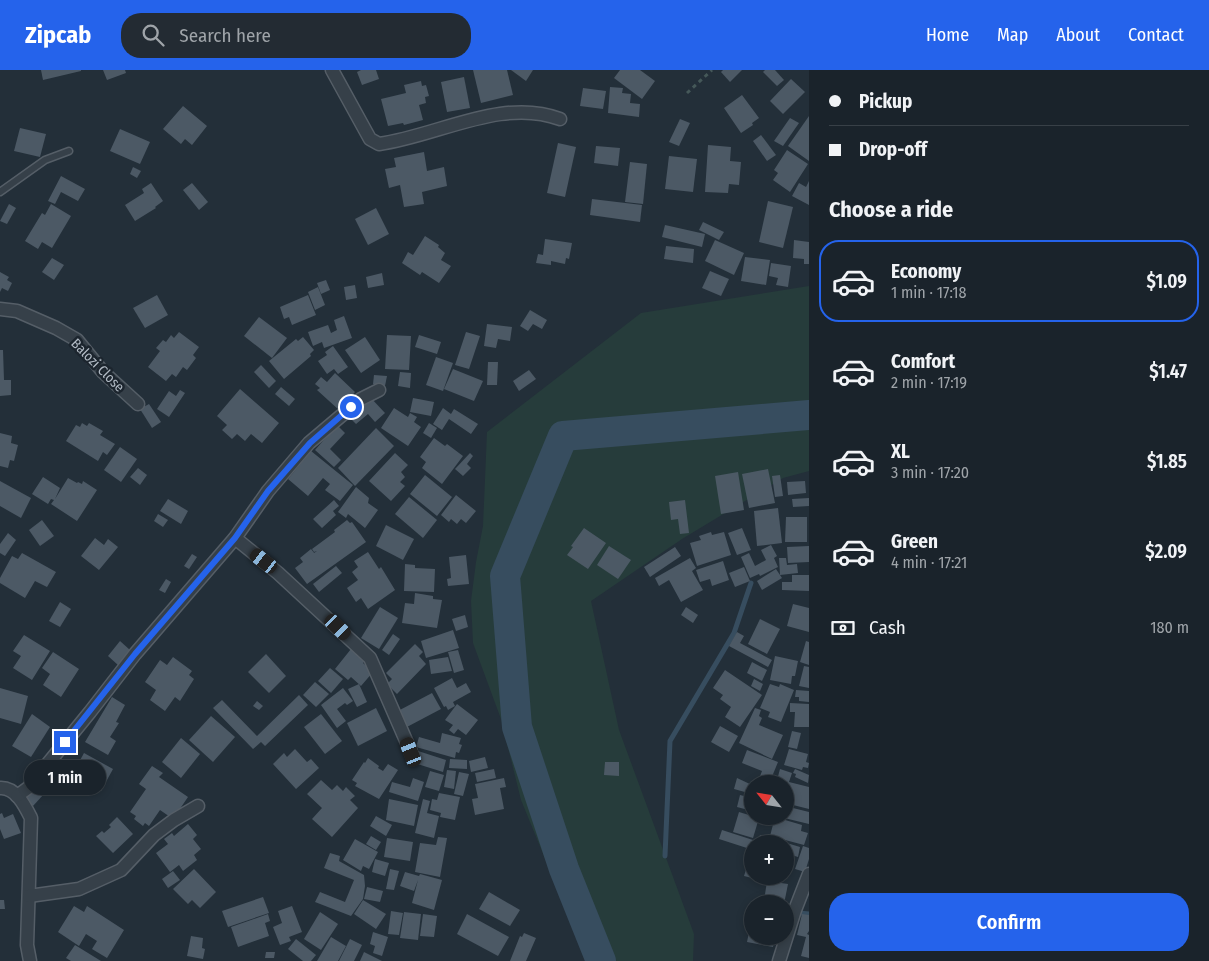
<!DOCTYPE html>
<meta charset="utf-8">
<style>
:root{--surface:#1a232b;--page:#232b33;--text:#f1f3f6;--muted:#9fa4a9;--line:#384047;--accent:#2563eb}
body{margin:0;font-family:"Fira Sans Condensed",sans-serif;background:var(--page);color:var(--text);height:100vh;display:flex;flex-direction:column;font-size:19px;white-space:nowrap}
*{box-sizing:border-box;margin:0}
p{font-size:16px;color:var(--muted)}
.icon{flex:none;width:28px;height:28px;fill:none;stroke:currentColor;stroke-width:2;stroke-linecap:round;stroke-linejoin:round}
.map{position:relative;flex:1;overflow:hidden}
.sheet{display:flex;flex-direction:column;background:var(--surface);width:400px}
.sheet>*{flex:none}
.guide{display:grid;align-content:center;height:110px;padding:0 20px;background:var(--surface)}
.needle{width:32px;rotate:300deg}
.tools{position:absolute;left:744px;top:705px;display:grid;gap:10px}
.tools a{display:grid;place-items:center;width:50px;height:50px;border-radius:50%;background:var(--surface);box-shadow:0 2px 8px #0003,0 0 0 1px var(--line);font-size:25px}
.end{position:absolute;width:22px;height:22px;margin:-11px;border:6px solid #2563eb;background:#fff;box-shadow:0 0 0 2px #fff}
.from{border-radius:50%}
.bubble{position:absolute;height:35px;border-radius:18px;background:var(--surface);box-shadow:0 2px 8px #0003,0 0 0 1px var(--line);font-size:16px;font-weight:600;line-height:35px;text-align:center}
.car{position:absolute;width:15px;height:30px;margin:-15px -8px;border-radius:6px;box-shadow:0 0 4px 1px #0007;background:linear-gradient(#222 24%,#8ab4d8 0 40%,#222 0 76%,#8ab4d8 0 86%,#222 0)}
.guide b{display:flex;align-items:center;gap:18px;height:48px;font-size:19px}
.guide b+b{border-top:1px solid var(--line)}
.guide i{width:12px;height:12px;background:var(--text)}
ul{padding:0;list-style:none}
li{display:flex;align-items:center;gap:15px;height:82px;margin:0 10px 8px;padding:0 10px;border:2px solid transparent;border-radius:20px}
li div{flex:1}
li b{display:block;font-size:19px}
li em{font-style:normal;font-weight:600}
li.current{border-color:var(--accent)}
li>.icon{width:45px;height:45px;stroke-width:1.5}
h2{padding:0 20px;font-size:22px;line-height:60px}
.pay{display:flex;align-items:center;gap:12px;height:55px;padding:0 20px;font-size:19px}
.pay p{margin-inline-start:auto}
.primary-button{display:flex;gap:10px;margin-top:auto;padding:10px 20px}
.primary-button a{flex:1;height:58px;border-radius:20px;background:var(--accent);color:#fff;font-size:20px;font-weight:600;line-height:58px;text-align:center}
header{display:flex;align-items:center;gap:30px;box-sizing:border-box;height:70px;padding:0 25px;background:var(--accent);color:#fff}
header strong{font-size:24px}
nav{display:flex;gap:28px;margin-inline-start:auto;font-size:18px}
.search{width:350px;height:45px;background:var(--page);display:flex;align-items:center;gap:12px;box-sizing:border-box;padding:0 18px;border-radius:20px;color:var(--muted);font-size:19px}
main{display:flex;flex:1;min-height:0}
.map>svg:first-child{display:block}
</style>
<header>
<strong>Zipcab</strong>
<div class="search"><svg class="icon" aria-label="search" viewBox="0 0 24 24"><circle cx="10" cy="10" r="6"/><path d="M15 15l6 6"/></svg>Search here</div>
<nav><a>Home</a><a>Map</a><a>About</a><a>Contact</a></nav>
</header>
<main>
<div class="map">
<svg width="809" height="891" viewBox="0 0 809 891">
<rect width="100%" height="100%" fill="#232f39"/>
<!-- green -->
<polygon fill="#263c3b" points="809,216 809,401 783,408 682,469 591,531 619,660 694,864 693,891 587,891 521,730 501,649 473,573 471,531 476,492 483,456 487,362 641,243"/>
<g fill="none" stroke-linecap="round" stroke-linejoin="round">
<!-- stream -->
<g stroke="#374d5f" stroke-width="5">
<polyline points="665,786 670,671 734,563 751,513"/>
<polyline points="797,847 799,843 809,844"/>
</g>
<!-- river -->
<polyline stroke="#374d5f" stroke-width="30" points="601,891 564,799 517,657 505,506 563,366 809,345"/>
</g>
<!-- building -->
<g fill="#4c5965">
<polygon points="41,0 81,0 81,1 43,10"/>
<polygon points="103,0 125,0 126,3 107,10"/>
<polygon points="361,0 376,0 379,9 362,15 357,2"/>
<polygon points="473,0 507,0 513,25 481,33"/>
<polygon points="511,0 533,0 526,11"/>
<polygon points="620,0 640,0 655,11 642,29 614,8"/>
<polygon points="723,0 742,0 730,12 721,2"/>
<polygon points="765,0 775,0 784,10 777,16 763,2"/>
<polygon points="464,7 470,38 447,42 441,12"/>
<polygon points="791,9 805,22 783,44 770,31"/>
<polygon points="421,11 422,16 426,15 429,26 425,27 426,33 419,35 423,50 404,55 403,53 388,56 381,29 406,23 404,15"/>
<polygon points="610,17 623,18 622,23 631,24 630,33 640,34 639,47 608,43"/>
<polygon points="583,18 606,21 603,39 580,36"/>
<polygon points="742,25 759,48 752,53 753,55 741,63 724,38"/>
<polygon points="183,36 207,56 192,75 185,69 181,74 163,59"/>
<polygon points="809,46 809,91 788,76"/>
<polygon points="790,48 799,53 783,76 774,71"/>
<polygon points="680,49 690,53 679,76 669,72"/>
<polygon points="20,58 46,64 40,87 14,81"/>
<polygon points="120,59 150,72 140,94 110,81"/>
<polygon points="761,65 776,85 767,91 753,71"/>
<polygon points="558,73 576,77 565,127 547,123"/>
<polygon points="708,75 731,77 730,91 741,92 739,115 729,114 728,123 705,122"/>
<polygon points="596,76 620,78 618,96 594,93"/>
<polygon points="787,80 808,94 790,122 773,110 778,103 774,100"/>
<polygon points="424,82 427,101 444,97 447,116 422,122 424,134 404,137 400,115 389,118 385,99 396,97 394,88"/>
<polygon points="669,86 697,89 693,122 665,119"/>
<polygon points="630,92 647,94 643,134 625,132"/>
<polygon points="133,97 141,101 137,108 130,104"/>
<polygon points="61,106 85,119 78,131 61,122 55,134 48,131"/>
<polygon points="809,111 809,135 792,126 799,113 806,117"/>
<polygon points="151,113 163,131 155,137 156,138 135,151 125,135 144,123 142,119"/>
<polygon points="192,113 208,132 199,140 183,120"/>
<polygon points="592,129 642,135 640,152 590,145"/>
<polygon points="768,131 793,137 783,178 759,172"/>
<polygon points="9,134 16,138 7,154 0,151"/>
<polygon points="51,134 71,146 52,178 42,172 38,179 25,171 42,143 45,145"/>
<polygon points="376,138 389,164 368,175 355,149"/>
<polygon points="703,152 724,162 719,170 699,160"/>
<polygon points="665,155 705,164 702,177 662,167"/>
<polygon points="425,166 439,175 438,177 445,183 441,190 451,196 439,213 422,202 420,205 402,193 408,182 413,185"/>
<polygon points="545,169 572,173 569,189 566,188 565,194 551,191 551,195 536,193 538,184 543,185"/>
<polygon points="715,170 744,183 734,205 705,191"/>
<polygon points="794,170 809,172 809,194 804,194 804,189 793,188"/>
<polygon points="666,176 694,179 693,193 664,189"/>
<polygon points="745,187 770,190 766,215 741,211"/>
<polygon points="52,188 64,195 54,210 42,202"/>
<polygon points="771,193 791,196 788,217 776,215 778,208 769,206"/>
<polygon points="710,201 729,209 721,226 702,218"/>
<polygon points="0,202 9,207 7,210 12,213 8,221 2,218 0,222"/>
<polygon points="382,203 384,215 368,218 366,207"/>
<polygon points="326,210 330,220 321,224 317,213"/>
<polygon points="355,215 357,228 346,230 344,217"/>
<polygon points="318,217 325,235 315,240 308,222"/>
<polygon points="157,225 168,245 145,258 133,238"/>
<polygon points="308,225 316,245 292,255 289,247 284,249 280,237"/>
<polygon points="530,240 547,250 542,259 533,254 528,261 520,256"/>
<polygon points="344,246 352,268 324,278 322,272 313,276 308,262 328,255 331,263 337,260 334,250"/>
<polygon points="259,247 287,268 272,288 244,266"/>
<polygon points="487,254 512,257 510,271 498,269 496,278 484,276"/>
<polygon points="179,262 199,277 193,285 196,288 187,300 183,297 176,307 172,304 166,311 148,297 160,281 156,278 163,270 166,272 171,265 174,268"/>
<polygon points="466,262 480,266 469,299 455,295"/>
<polygon points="387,265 411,266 409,300 385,299"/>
<polygon points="419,265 441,272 437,284 415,277"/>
<polygon points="303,267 314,280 310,284 311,286 284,309 269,291 296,269 298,271"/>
<polygon points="365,267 380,290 361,303 345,280"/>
<polygon points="333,276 348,297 338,304 334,299 327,304 318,291 327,285 325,282"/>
<polygon points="0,280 3,280 4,310 11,310 11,325 0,326"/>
<polygon points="436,287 453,293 443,321 426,315"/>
<polygon points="488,292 498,292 497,315 487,315"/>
<polygon points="261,295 276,311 269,318 254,302"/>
<polygon points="453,299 483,311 474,331 444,319"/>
<polygon points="529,300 536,309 519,321 513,311"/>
<polygon points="400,302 411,303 410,318 398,316"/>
<polygon points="335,303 355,322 339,340 317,320 320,318 315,314 321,307 327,312"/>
<polygon points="374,305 387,306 385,316 373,314"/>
<polygon points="281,317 295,329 289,336 275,324"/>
<polygon points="240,319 279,353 262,373 251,364 245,371 237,364 232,369 222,360 227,355 217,346"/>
<polygon points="180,320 185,323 169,347 157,339 169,321 176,326"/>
<polygon points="370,327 385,343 375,352 368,344 356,354 348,346"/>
<polygon points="413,328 434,332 431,346 410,342"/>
<polygon points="149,334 161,352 152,358 140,339"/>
<polygon points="394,338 408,347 410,343 417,347 414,352 421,357 408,376 381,358"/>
<polygon points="443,338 451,344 454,339 478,354 471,364 449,349 442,360 433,354"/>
<polygon points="82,353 87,356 89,353 103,361 100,365 115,374 107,385 103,382 98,391 66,371 76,355 80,357"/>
<polygon points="429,353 437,358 431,368 423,363"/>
<polygon points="337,355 345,363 330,379 341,390 334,397 315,380"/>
<polygon points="376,358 394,376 355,416 338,398"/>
<polygon points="0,363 12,366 11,373 18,375 14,391 10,390 8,398 0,396"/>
<polygon points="434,368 445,376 447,374 463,386 442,414 422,398 426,392 420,387"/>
<polygon points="120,377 137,389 121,412 104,400"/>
<polygon points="311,381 353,415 340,431 325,420 330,414 323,408 308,426 288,409"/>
<polygon points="395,383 408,395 401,402 405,407 400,412 405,416 391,431 369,411"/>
<polygon points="470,383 473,386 467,394 471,398 463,406 455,399"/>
<polygon points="138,398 147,405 140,415 130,407"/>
<polygon points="768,399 775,433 749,438 742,404"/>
<polygon points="738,402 744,440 721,444 715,406"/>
<polygon points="425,405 452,427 437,446 410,424"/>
<polygon points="780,405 783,426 775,427 772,406"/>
<polygon points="43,407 60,418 55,429 68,408 77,413 78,412 82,414 83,411 97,420 77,451 51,434 54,430 51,429 48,434 32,424"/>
<polygon points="0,411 31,428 21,448 0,436"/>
<polygon points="805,411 806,423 788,425 787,412"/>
<polygon points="356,417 369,428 368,433 378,440 365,458 348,444 346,448 338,442"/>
<polygon points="456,425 476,441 466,453 461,449 457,454 451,449 449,452 441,445"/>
<polygon points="409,427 437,450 423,468 395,444"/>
<polygon points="809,428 809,436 793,437 792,429"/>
<polygon points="168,429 188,441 181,454 160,441"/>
<polygon points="334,430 339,436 333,441 336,445 322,458 313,449"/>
<polygon points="685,430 689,463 680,464 678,449 671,450 669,432"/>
<polygon points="778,438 782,473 757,476 754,441"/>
<polygon points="158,444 168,450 163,457 154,451"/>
<polygon points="786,447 807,447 807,472 785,472"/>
<polygon points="42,450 54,466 40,476 29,460"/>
<polygon points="347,450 350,453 352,452 366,472 307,514 295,498 303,492 300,488 311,479 315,484 314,483 317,481 314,482 312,479 335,462 334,460"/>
<polygon points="386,455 414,469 403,490 376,476"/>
<polygon points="584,458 606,473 588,499 567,485 573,477 571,476"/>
<polygon points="742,458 751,480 737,485 728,463"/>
<polygon points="711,462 712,465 724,462 731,485 697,496 690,473 701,470 699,466"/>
<polygon points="8,463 16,470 5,486 0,483 0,474"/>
<polygon points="95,468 104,475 108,469 118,477 99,500 81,486"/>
<polygon points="771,475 777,486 774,488 778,497 760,506 759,504 750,508 741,487 749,483 755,496 766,490 761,480"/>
<polygon points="609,476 631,490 618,509 597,495"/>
<polygon points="809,476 809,492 788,493 787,477"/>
<polygon points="675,477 681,486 650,507 644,497"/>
<polygon points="368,482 379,499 381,497 395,520 368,539 361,528 356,532 347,518 358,510 352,502 358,497 354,491"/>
<polygon points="22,483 56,502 47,517 35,511 25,528 0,513 0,508 12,486 18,489"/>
<polygon points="192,484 197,487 189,499 184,496"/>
<polygon points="466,485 469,514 448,516 447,509 451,508 449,487"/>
<polygon points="690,488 696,498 692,501 703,520 681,532 669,510 659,516 655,508"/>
<polygon points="779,488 786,488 787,495 797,494 798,503 780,505"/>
<polygon points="723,491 729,510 712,516 710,509 700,512 696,500"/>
<polygon points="405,494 415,495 415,498 435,499 434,522 404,521"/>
<polygon points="336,496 342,503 319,522 313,514"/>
<polygon points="744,497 750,511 735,517 729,503"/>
<polygon points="776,499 782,508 762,520 757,511"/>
<polygon points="792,505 809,505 809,521 782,520 782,512 792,512"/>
<polygon points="166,509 171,512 165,523 159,520"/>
<polygon points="415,523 433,526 433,529 442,530 437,558 402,553 405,533 414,534"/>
<polygon points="60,532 71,539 60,557 49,551"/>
<polygon points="793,534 809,538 809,562 787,556"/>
<polygon points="380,537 398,548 379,579 361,568"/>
<polygon points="686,537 698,545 693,553 681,545"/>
<polygon points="465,545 468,557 456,561 452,549"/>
<polygon points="760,549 780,559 767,584 748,574"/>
<polygon points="453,560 459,578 426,588 421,571"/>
<polygon points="737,562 744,566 740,573 772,590 768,597 729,576"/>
<polygon points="393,564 400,569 389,585 382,580"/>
<polygon points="24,565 50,581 32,610 13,598 21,586 13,581"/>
<polygon points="120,571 130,580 118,595 108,586"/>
<polygon points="806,571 809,572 809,595 800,592"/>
<polygon points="415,574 423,582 419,586 426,594 397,624 387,614 392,609 386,603"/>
<polygon points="351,579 365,591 363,593 373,602 361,616 351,607 348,610 335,599"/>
<polygon points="458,580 464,600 454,603 448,582"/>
<polygon points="53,582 79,599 61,627 43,615 50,604 42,598"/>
<polygon points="266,584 286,606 269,623 248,602"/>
<polygon points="775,586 798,591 795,606 792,606 791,614 770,610"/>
<polygon points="173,587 192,601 189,605 194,609 180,631 175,627 165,641 150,630 156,620 145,612 160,590 167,595"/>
<polygon points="448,587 452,601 431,604 429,590"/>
<polygon points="752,592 767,600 762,611 747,603"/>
<polygon points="804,596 809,597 809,618 799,616"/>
<polygon points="330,598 343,609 331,623 318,611"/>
<polygon points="725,600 762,625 740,657 725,647 731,637 720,629 723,625 713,618"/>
<polygon points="452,608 457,618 466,613 471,622 453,632 455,636 448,640 446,636 444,637 434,618"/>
<polygon points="754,609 763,614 760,621 751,616"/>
<polygon points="315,612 329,624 316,637 303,625"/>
<polygon points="359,614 367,632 357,637 348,619"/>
<polygon points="770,614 779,617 780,614 794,620 781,652 768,647 770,642 760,638"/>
<polygon points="0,618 28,626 21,654 0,648"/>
<polygon points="343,618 353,631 347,635 345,633 337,639 346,651 337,658 321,635"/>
<polygon points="796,620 809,621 809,632 799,631 799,627 795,627"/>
<polygon points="432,623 441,639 405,658 396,642"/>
<polygon points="299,625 308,635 265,676 261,672 253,679 213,638 222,630 257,666"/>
<polygon points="112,627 125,635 116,652 119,653 110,667 116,671 108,685 85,672"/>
<polygon points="257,631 263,636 259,640 253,636"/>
<polygon points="790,633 809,634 809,657 794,657 795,642 790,642"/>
<polygon points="457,634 478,650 466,665 458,659 454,664 449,660 453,655 445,650"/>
<polygon points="376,638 387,661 358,676 347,653"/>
<polygon points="755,638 761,640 759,646 762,648 759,655 783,665 772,689 739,673"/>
<polygon points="32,644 50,657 31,687 12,676"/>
<polygon points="321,644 342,671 325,684 304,657"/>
<polygon points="211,646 235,667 213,692 189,670"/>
<polygon points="720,656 738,666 729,682 711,672"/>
<polygon points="792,661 801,663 797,679 788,677"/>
<polygon points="442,663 461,668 459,674 462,675 459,683 456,682 455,688 416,677 419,667 440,673"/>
<polygon points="181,668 200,684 181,708 162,692"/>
<polygon points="295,679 307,692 311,689 319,698 296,719 273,694 284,683 287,687"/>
<polygon points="789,679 808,684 806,692 809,693 808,698 803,697 802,700 784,695"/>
<polygon points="415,680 446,690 443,702 411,692"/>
<polygon points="747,680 778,692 769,714 757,714 762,701 742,693"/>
<polygon points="84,683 113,699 101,721 72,705"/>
<polygon points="485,687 488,698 471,702 469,691"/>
<polygon points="368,688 379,696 378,698 383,701 388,694 398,700 379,729 355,716 357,713 352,710 364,692 365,693"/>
<polygon points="450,689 467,690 467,699 449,698"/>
<polygon points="605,692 619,692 619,706 604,705"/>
<polygon points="152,696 163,703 159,707 188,727 173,749 160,740 149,756 145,753 143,756 134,749 136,746 130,742 146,719 139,714"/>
<polygon points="494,699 496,708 477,712 475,703"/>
<polygon points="780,699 792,703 789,712 809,717 809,739 785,733 785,714 776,714"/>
<polygon points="795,699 809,705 808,713 795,707 796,704 793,703"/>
<polygon points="447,700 456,701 454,719 444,717"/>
<polygon points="430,701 444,705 439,721 425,717"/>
<polygon points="459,702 469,704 463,726 454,724"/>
<polygon points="413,708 424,712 418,731 389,722 392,712 410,717"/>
<polygon points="504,708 506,717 500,718 504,739 475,745 472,729 478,728 475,714"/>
<polygon points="737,708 752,715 752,724 734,719"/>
<polygon points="321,710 332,720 337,715 343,721 346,717 355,726 350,730 358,738 332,767 312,749 322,738 307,724"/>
<polygon points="35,714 44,724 33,736 22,725"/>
<polygon points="439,723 460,727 455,750 440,747 441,743 430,740 432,729 437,730"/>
<polygon points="740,725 752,728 752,741 737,737"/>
<polygon points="389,729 418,735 414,756 386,750"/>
<polygon points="423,729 430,731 427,743 439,746 434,768 415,763"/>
<polygon points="785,736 809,742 809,754 780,747 785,746"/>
<polygon points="739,742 759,748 753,768 733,762"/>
<polygon points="2,743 4,748 13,744 21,763 4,769 0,759 0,744"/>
<polygon points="376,746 392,755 386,766 370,756"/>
<polygon points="117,747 133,764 113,783 96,766 102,761 104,763 111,757 109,755"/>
<polygon points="775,747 802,755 801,761 808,763 804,775 770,766"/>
<polygon points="188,754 197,765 193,769 201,779 194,785 197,790 183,801 179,795 170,802 156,783 168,774 164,769 172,763 174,766"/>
<polygon points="722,760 753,770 750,779 719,769"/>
<polygon points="760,765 800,777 798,787 785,783 785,774 757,774"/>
<polygon points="371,766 381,772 376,780 366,774"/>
<polygon points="438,767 447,768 440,807 415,802 420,773 436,775"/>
<polygon points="387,768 413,772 410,791 384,787"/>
<polygon points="355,769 378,782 369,799 363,796 361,801 343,790"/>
<polygon points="803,776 809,778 809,789 805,802 795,799"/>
<polygon points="752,780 752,808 744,806"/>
<polygon points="330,783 340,786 339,791 364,805 365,816 363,829 351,846 315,832 320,822 345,832 354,810 324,798"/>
<polygon points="375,789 389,793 385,806 372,802"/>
<polygon points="194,799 216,822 200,838 192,830 188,834 173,819"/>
<polygon points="390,799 399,801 394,820 386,819"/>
<polygon points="173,801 180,810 168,818 162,809"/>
<polygon points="405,802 419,806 420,804 442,810 434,840 412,833 418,810 414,821 400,816"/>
<polygon points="767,811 788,814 784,834 764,831"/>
<polygon points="367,817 383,821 380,832 364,829"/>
<polygon points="489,822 520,840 510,856 479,839"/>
<polygon points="263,827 269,843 228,857 222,841"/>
<polygon points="0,830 4,830 5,839 0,839"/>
<polygon points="363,830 386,844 376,859 354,844"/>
<polygon points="74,836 84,842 87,836 124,860 107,888 92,879 97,871 86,864 79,876 58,862"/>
<polygon points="292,836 302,862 289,867 291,871 280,875 273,857 282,853 278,841"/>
<polygon points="391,841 403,843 399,865 388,864"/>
<polygon points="320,842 338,854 321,880 304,869"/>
<polygon points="404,842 421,844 418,870 400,868"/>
<polygon points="268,844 270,851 265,853 269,866 238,877 231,857"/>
<polygon points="423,844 437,846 434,867 420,866"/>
<polygon points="467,844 509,867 498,886 457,864"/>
<polygon points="802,844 809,845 809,861 807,864 809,865 809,888 801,886 806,867 797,865"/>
<polygon points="752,847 752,866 775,866 773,877 747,872"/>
<polygon points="373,862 388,867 382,886 373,883 375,876 370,874"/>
<polygon points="524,863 536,868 526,891 510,891 520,866 522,867"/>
<polygon points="191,866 203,868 202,878 205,879 203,889 187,886"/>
<polygon points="331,867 346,876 338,891 317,891"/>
<polygon points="296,869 316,885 311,891 303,891 288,879"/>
<polygon points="350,869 362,875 354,891 339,891"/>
<polygon points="75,875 101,891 71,891 66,888"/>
<polygon points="266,882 275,882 274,888 265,888"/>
<polygon points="364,882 382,891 360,891"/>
</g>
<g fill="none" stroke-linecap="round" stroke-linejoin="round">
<defs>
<polyline id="service" points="0,122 45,90 69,81"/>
<g id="minor">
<path d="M332,0l38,69 9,5c59,-8 123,-47 181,-25"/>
<polyline points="0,239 17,241 56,258 77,270 103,302 138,334"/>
<polyline points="235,468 278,503 370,588 411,682"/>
<path d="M0,718c16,-1 25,18 31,30l-4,127 3,16"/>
<polyline points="17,726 28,718 90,642 135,584 235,468 268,421 309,373 361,329 379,320"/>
<polyline points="29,826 79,819 121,800 154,765 174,750 198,736"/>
<polyline points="779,891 795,840 809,804"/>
</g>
</defs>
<!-- service casing -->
<use href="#service" stroke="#555e67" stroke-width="9"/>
<!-- minor casing -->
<use href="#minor" stroke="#555e67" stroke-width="15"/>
<!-- path -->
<polyline stroke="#455859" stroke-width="3" stroke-dasharray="4 4" stroke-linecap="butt" points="687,23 712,0"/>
<!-- service -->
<use href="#service" stroke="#364049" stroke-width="6"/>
<!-- minor -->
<use href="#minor" stroke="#364049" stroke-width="12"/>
</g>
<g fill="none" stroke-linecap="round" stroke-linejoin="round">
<!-- route -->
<polyline stroke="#2563eb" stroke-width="6" points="65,672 135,584 235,468 268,421 310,373 351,337"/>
</g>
<g text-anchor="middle" stroke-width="5" stroke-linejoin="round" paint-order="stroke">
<!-- street labels -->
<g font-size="14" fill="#b2bbc5" stroke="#1c252e">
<text transform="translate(98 295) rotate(45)" y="5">Balozi Close</text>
</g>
</g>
</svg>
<div class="tools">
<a><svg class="needle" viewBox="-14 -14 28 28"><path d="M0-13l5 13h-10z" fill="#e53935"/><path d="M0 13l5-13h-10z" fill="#9fa4a9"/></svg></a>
<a>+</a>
<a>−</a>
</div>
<i class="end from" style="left:351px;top:337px"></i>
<i class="end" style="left:65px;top:672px"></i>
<div class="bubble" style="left:24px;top:690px;width:82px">1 min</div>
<i class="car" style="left:264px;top:491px;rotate:308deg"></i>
<i class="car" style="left:338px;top:557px;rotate:134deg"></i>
<i class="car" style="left:411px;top:682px;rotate:338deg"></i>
</div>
<section class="sheet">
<div class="guide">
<b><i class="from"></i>Pickup</b>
<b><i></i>Drop-off</b>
</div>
<h2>Choose a ride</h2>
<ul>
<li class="current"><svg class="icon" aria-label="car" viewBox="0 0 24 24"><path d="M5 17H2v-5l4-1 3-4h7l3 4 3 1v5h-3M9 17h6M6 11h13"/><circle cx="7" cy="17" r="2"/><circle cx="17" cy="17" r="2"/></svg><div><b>Economy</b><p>1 min · 17:18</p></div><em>$1.09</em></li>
<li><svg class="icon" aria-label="car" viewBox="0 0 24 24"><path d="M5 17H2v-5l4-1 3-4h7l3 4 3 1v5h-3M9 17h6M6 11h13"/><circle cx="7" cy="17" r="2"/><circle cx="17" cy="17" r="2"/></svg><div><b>Comfort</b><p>2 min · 17:19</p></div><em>$1.47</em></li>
<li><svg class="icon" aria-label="car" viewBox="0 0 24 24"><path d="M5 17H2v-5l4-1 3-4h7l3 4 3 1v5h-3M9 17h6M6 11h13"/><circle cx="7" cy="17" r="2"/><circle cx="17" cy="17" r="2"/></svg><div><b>XL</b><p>3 min · 17:20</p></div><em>$1.85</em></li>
<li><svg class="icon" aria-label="car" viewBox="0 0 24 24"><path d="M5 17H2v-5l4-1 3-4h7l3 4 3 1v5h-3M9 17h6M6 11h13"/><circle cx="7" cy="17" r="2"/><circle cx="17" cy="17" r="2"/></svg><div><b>Green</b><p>4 min · 17:21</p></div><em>$2.09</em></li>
</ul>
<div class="pay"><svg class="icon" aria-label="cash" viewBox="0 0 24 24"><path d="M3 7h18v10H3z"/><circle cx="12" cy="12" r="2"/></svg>Cash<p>180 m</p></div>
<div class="primary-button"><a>Confirm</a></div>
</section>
</main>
